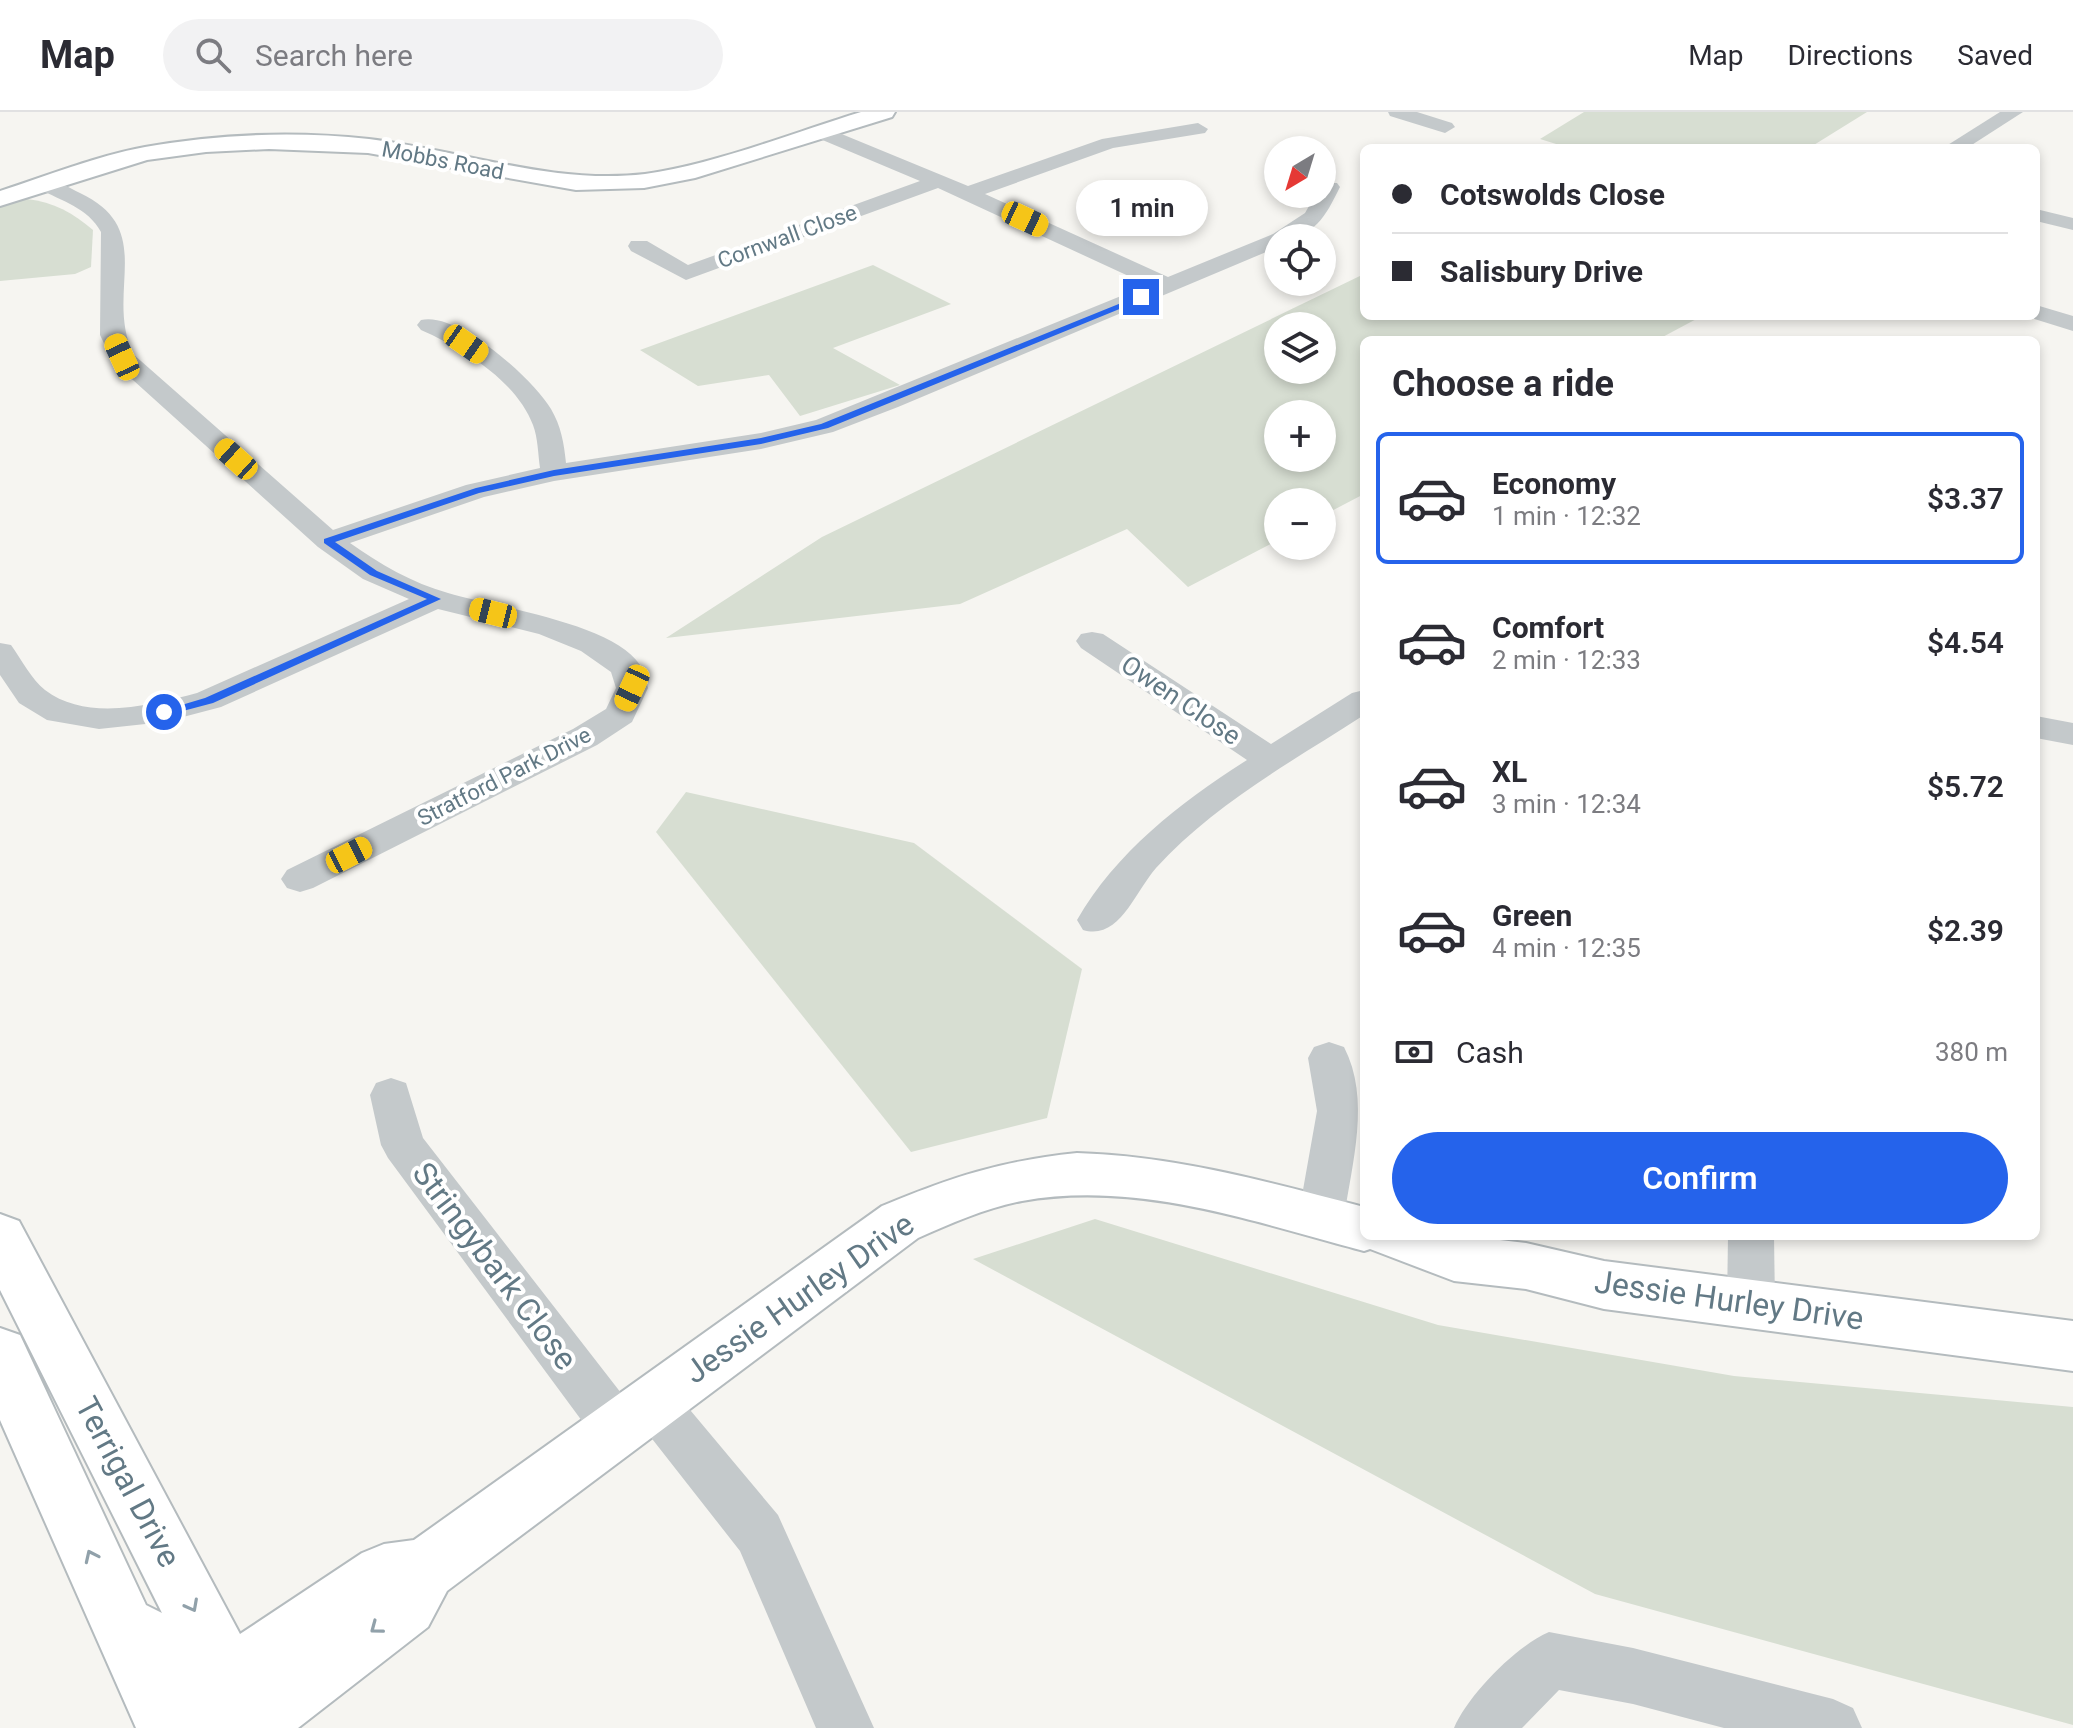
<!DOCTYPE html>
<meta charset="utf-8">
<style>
:root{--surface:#fff;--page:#f2f2f3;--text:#2b2b33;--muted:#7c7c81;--line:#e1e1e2;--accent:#2563eb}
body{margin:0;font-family:Roboto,sans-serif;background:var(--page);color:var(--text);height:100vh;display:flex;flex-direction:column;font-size:30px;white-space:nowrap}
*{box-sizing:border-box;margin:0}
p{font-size:26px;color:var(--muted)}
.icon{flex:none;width:44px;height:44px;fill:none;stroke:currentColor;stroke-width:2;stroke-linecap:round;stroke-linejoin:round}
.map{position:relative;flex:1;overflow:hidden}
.side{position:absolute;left:1360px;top:224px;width:680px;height:904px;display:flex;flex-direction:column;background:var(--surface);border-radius:12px;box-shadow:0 4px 12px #0003}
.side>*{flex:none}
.banner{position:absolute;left:1360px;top:32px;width:680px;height:176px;border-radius:12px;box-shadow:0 4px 12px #0003;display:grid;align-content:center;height:176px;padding:0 32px;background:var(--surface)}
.needle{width:52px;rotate:218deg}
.fabs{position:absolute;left:1264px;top:24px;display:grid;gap:16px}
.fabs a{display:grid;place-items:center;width:72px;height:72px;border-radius:50%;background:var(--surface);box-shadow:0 4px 12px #0003;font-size:40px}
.end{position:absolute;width:36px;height:36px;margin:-18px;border:10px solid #2563eb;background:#fff;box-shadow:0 0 0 4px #fff}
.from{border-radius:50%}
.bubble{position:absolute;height:56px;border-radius:28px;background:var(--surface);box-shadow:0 4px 12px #0003;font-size:26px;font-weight:600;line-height:56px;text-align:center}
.car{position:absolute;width:24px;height:48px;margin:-24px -12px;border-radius:10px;box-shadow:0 0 6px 2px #0007;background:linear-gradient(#f5c518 24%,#345 0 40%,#f5c518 0 76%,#345 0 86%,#f5c518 0)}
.banner b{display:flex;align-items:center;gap:28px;height:76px;font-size:30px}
.banner b+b{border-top:2px solid var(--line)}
.banner i{width:20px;height:20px;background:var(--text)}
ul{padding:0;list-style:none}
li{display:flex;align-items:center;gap:24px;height:132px;margin:0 16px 12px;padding:0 16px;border:4px solid transparent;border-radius:12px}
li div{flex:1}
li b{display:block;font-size:30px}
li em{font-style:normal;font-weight:600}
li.current{border-color:var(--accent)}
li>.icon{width:72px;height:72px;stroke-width:1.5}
h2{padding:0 32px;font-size:36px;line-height:96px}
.pay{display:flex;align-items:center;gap:20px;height:88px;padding:0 32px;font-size:30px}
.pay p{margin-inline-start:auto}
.action{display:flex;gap:16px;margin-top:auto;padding:16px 32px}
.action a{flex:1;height:92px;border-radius:48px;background:var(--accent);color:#fff;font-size:32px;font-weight:600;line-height:92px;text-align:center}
header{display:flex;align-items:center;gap:48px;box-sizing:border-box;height:112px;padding:0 40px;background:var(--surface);border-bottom:2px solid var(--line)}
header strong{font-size:38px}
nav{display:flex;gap:44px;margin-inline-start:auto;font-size:28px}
.search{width:560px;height:72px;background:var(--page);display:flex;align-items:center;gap:20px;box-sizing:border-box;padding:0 28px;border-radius:44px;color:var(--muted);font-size:30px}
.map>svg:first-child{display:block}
</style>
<header>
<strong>Map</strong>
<div class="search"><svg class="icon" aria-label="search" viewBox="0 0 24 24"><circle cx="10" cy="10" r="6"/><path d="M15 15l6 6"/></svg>Search here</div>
<nav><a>Map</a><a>Directions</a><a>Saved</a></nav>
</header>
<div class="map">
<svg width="2073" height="1616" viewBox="0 0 2073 1616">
<rect width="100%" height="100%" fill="#f6f5f1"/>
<!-- green -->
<g fill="#d7ded2" fill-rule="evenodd">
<polygon points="1584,0 1867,0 1809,36 1569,36 1540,27"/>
<path d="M27,87c27,3 46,14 66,31l-2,37 -16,7 -75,7v-75z"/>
<polygon points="873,153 951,192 833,236 900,273 800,304 769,263 698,274 640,238"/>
<path d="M1364,162v42h338l-45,24h-293v154l-42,22v-14h-44v38l-90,47 -61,-58 -167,75 -294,34 156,-101zM1278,214h44v44h-44zM1278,302h44v44h-44z"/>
<polygon points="686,680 914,731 1082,857 1047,1006 911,1040 656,720"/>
<polygon points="1095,1107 1438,1213 1734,1264 2073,1295 2073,1613 1595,1482 973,1147"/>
</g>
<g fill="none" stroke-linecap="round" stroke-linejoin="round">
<defs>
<g id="secondary">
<path d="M861,0h34l-3,5 -197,61 -51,10 -68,2 -208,-37 -99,-4 -63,3 -59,8 -147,46v-15c47,-15 96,-35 145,-44 72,-13 151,-16 224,-8 92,11 183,46 276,35 68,-9 150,-42 216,-62z"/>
<path d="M1077,1041c99,3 192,29 287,54v29h101l61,7 78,18 469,60v50l-469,-62 -78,-20 -72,-8 -84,-32 -6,2c-110,-29 -226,-71 -342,-50 -36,7 -70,22 -104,37l-471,353 -19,36 -130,101h-162l-136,-308v-92l20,7 126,270 16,8 -162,-323v-76l19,7 221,413 122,-81 22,-9 30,-4 468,-334c70,-29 118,-45 195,-53z"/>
</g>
</defs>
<!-- secondary casing -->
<use href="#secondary" stroke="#b4bbbe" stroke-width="4"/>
<!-- street -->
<g fill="#c4c9cb" fill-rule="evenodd">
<polygon points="1388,0 1417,0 1452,11 1455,15 1445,21 1390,4"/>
<polygon points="2000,0 2023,0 1967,36 1943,36"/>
<path d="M1198,11l10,6 -3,4 -92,15 -128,46 183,83 105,-43 32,-21 11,-19h6l1,-11h14l3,4c-15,30 -25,51 -62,51v9l-380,160 -65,25 -72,17 -207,32 -70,16 -134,46c30,21 62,40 98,50 47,14 165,30 192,72 4,7 6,15 8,23l-16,34 -35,23 -284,143 -13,4 -13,-4 -6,-9 6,-9 286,-141 33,-20 10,-21 -5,-16 -30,-21 -42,-17 -101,-25 -217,98 -57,15 -65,7 -52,-9 -28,-17 -19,-28v-32l11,2c10,14 21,35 34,45 42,32 106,15 152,3l212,-94 -46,-20 -45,-32 -205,-185 -13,-27 1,-103c-13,-24 -39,-31 -62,-43l-3,-4 3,-4c14,-4 28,6 41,12 78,37 24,98 53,161l200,176 133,-45 74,-17c-2,-14 -2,-30 -7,-43 -17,-45 -71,-77 -112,-95l-4,-5 4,-5c37,-9 112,59 130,89 10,17 13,34 15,54l195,-30 55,-13 332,-135 -210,-97 -252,92 -55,-29 -3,-5 3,-5h16l41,24 232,-84 -107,-45 -3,-4 3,-4h14l141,58 134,-47z"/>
<polygon points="2036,97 2073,106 2073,118 2036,109"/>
<polygon points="2036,193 2073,204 2073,219 2028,205 2036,204"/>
<path d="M1092,520l11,2 168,110 81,-51 12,-3v25c-71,46 -150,89 -208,153 -21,24 -37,73 -73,62l-6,-10c39,-68 105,-119 170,-160l-166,-112 -5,-7 5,-7z"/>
<polygon points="2036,604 2073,611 2073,633 2036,626"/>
<path d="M1329,930l15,5c27,52 8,116 0,171l-7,14 -16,5 -16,-5 -7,-14 19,-107 -9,-53 6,-11z"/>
<polygon points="391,966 406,971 423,1026 628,1290 636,1274 653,1267 670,1274 778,1403 874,1616 816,1616 740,1439 642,1314 635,1332 617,1339 599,1332 388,1046 381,1033 370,983 376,971"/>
<polygon points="1728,1124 1774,1124 1775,1192 1768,1207 1751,1213 1734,1207 1727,1192"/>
<path d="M1549,1520l84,16 200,51 20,9 9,20h-138l-91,-24 -74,-14 -37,38h-68c14,-33 62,-82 95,-96z"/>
</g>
<!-- secondary -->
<use href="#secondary" fill="#fff" fill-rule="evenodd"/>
</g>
<!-- one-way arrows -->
<defs><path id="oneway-chevron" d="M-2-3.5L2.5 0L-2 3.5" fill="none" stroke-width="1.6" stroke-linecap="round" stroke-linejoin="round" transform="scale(2)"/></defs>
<g stroke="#91a1aa">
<use href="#oneway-chevron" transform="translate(91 1444) rotate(-115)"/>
<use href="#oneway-chevron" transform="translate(192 1494) rotate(62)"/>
<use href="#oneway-chevron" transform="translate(376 1516) rotate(143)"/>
</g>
<!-- route -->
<polygon fill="#2563eb" points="1141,183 1144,187 828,316 761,332 554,364 479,381 335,430 377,459 441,487 213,591 164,604 158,600 205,586 427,487 370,463 324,431 324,427 476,376 554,358 761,326 821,312"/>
<g text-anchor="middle" stroke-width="8" stroke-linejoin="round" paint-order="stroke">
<!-- far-street labels -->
<g font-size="22" fill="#627985" stroke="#fff">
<text transform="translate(443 48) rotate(11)" y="8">Mobbs Road</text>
<text transform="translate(787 124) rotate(-20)" y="8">Cornwall Close</text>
<text transform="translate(504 664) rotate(-27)" y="8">Stratford Park Drive</text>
</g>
<!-- street labels -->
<g font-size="26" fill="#627985" stroke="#fff">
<text transform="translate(1181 588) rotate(34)" y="9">Owen Close</text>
</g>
<!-- near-street labels -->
<g font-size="32" fill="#627985" stroke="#fff">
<text transform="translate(495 1154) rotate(53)" y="11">Stringybark Close</text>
<text transform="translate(799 1186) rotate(-35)" y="11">Jessie Hurley Drive</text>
<text transform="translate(1729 1188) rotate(8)" y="11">Jessie Hurley Drive</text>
<text transform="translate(128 1370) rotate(62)" y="11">Terrigal Drive</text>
</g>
</g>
</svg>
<div class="fabs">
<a><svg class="needle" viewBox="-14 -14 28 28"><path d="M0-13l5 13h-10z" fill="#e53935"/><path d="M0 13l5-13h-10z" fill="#7c7c81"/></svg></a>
<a><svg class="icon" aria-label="locate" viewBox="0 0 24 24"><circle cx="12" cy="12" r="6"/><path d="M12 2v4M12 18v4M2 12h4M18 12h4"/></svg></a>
<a><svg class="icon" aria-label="layers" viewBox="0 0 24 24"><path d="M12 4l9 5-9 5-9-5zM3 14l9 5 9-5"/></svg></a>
<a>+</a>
<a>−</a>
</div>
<i class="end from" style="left:164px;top:600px"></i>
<i class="end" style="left:1141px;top:185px"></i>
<div class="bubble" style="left:1076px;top:68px;width:132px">1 min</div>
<i class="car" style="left:1025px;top:107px;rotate:115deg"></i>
<i class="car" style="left:466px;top:232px;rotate:125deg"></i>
<i class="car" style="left:122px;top:245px;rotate:335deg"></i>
<i class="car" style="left:236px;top:347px;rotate:312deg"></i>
<i class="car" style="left:493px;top:501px;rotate:284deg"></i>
<i class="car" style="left:632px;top:576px;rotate:205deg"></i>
<i class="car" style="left:349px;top:743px;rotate:63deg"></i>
<div class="banner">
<b><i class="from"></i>Cotswolds Close</b>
<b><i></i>Salisbury Drive</b>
</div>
<section class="side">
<h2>Choose a ride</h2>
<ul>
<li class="current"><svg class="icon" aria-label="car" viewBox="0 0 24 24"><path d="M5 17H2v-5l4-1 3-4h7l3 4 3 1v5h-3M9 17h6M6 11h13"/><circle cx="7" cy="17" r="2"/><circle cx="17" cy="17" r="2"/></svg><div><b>Economy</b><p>1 min · 12:32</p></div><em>$3.37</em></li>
<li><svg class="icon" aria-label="car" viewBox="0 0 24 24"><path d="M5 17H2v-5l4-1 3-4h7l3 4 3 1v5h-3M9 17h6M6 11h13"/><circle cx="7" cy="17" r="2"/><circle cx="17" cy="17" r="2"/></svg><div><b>Comfort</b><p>2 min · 12:33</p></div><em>$4.54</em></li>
<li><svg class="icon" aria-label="car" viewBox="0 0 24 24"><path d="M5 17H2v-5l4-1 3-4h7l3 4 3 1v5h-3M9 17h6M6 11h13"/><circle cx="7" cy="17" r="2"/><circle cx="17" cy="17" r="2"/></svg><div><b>XL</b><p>3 min · 12:34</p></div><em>$5.72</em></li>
<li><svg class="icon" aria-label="car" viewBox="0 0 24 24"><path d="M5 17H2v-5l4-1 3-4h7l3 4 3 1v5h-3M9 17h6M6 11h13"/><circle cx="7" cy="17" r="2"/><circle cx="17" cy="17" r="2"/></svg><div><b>Green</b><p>4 min · 12:35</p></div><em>$2.39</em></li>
</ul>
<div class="pay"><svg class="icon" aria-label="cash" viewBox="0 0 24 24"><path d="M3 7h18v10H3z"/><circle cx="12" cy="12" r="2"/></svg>Cash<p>380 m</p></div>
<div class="action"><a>Confirm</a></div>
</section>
</div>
